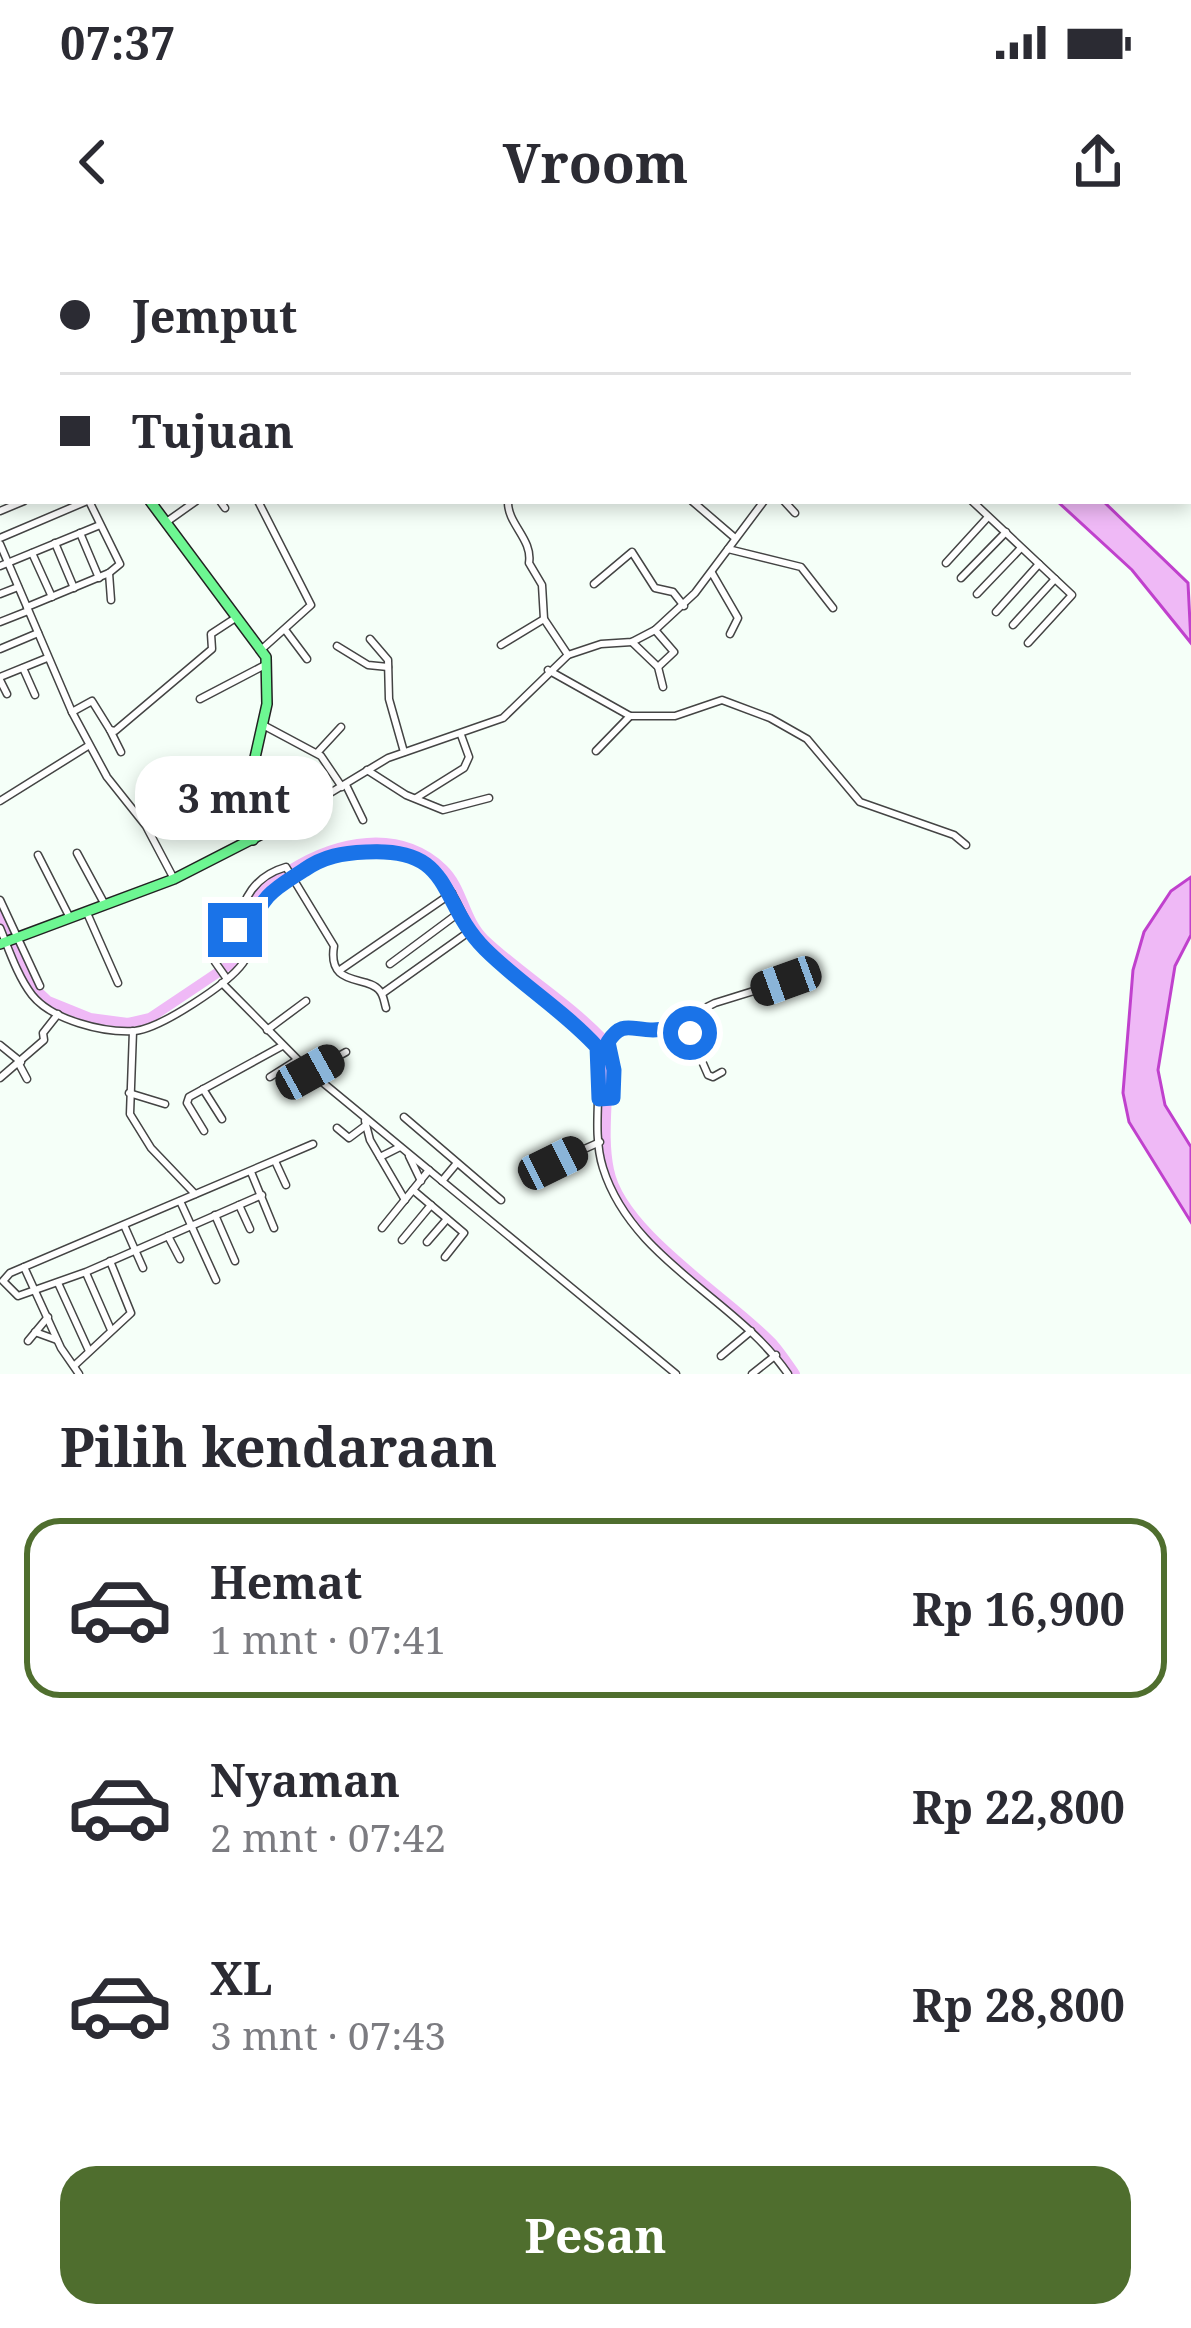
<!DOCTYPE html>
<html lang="id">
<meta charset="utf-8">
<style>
:root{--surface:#fff;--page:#f2f2f3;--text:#2b2b33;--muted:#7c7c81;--line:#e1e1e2;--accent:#4f6e2e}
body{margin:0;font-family:"Noto Serif",serif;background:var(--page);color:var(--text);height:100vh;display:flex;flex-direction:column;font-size:45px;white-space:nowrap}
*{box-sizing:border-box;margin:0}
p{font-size:39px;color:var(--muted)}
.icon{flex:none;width:66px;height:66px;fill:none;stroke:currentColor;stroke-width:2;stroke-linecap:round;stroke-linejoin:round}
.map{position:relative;height:1134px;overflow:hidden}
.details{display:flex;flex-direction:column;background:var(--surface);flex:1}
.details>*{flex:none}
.top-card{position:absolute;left:0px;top:0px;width:1191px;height:264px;box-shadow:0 6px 18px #0003;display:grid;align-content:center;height:264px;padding:0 60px;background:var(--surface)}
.end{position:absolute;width:54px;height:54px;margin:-27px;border:15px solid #1a73e8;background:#fff;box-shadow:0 0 0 6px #fff}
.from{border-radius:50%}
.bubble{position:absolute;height:84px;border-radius:36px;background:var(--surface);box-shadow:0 6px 18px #0003;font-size:39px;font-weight:700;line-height:84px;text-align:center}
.car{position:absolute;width:36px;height:72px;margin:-36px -18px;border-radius:15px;box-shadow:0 0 9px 3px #0007;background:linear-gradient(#222 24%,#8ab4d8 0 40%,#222 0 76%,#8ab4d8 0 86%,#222 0)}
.top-card b{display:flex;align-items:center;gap:42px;height:114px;font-size:45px}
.top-card b+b{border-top:3px solid var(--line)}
.top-card i{width:30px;height:30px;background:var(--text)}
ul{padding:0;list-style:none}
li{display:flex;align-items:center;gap:36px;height:180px;margin:0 24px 18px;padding:0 36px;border:6px solid transparent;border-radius:36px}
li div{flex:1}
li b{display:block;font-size:45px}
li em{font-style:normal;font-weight:700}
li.on{border-color:var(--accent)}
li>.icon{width:108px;height:108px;stroke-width:1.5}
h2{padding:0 60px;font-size:54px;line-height:144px}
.cta{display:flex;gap:24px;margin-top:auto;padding:24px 60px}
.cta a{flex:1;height:138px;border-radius:36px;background:var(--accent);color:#fff;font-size:48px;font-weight:700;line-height:138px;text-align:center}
.status{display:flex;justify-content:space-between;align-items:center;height:84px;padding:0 60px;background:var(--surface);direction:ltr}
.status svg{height:33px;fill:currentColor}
header{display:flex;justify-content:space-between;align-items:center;height:156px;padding:0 60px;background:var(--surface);font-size:54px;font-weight:700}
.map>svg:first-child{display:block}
</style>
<div class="status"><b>07:37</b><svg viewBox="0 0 49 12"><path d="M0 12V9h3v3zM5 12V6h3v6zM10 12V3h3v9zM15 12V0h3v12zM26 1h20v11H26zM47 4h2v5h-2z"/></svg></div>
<header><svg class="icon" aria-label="back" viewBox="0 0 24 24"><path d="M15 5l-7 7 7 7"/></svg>Vroom<svg class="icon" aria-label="share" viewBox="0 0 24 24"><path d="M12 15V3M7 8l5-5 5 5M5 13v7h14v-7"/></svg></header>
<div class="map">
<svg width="1191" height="1134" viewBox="0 0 1191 1134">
<rect width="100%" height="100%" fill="#f5fff8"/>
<!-- water -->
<g fill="#efb9f6" stroke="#c041cd" stroke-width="3">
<polygon points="1057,261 1103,261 1188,343 1191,403 1132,330"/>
<polygon points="1191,637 1191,695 1175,726 1158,830 1165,865 1191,907 1191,982 1129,882 1123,853 1133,730 1144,692 1171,651"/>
</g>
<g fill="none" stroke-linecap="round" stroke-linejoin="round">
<!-- river -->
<path stroke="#efb9f6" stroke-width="10" d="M0,670l32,76 16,15 42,17 38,5 22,-5 88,-59c9,-19 4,-41 17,-61 9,-13 22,-20 35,-28 46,-29 109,-43 153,-1 20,19 21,51 41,70 38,36 84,63 120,101 9,42 -4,88 5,130 12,63 122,129 164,174 8,9 15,20 22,30"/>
<defs>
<g id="minor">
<polyline points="67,0 67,3"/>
<polyline points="399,0 401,3"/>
<polyline points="443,0 444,3"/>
<polyline points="471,0 472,3"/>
<polyline points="498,0 499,3"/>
<polyline points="531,0 534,3"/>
<polyline points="607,0 608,3"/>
<polyline points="921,0 923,3"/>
<polyline points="1151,0 1154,3"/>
<polyline points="83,3 89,0"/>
<polyline points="420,3 426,0"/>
<polyline points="577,3 583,0"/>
<polyline points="864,3 866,0"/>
<polyline points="1094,3 1098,0"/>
<polyline points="1142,3 1144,0"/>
<polyline points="0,7 3,4"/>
<polyline points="1188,39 1191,41"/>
<polyline points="1188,82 1191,82"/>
<polyline points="1188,117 1191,118"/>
<polyline points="1188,195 1191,199"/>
<polyline points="0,237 3,236"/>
<polyline points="0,243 3,242"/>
<polyline points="220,261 225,268"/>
<polyline points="258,261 311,365 262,409"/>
<path d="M508,261c-1,23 25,38 21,62l13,22 2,34 24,36"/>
<polyline points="692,261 735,298"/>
<polyline points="784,261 795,273"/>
<polyline points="972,261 1072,355 1028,403"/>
<polyline points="0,271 24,261"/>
<polyline points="165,283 196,261"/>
<polyline points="80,293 99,338"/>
<polyline points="0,298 87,261"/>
<polyline points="55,303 74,348"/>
<polyline points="0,304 72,472 107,537 146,586 174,639"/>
<polyline points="728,309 801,327 833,368"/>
<polyline points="32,313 52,357"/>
<polyline points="946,323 988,277"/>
<polyline points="0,326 100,285"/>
<polyline points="109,333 111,360"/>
<polyline points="712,333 738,378 730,394"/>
<polyline points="961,338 1006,292"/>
<polyline points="594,344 632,312 655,348 673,352 684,366"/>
<polyline points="0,354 18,347"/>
<polyline points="977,354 1020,309"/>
<polyline points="27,367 109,333 120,324 89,261"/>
<polyline points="996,372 1039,324"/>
<polyline points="0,382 28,371"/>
<polyline points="1013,385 1055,339"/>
<polyline points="655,390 674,412 658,427"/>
<polyline points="286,391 307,419"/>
<polyline points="370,399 388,420 389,459 404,512"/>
<polyline points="632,402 658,427 663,447"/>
<polyline points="501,405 544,379"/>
<polyline points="337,406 368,425 388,427"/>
<polyline points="0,409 38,393"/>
<polyline points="23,428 35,455"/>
<polyline points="548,430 630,476 675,476 722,460 770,478 807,499 860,562 954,595 966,605"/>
<polyline points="0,437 47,418"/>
<polyline points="0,440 7,454"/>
<polyline points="200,459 267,424"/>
<polyline points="72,472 92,461 110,490 115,491 212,409 211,394 237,377"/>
<polyline points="263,485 321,516 342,547"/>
<polyline points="110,490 121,512"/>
<polyline points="596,511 630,476"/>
<polyline points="317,513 341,487"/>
<polyline points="367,530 406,555 443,570 489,558"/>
<polyline points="346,545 363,580"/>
<polyline points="416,558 464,528 469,517 461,495"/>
<polyline points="0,561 88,506"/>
<polyline points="264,593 388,518 503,478 568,415 601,404 632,402 655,390 695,353 764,261"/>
<polyline points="77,613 104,663"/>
<polyline points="38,615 70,678"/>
<polyline points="0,660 40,746"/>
<polyline points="87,673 118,743"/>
<path d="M0,688c9,22 18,49 32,67 20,25 71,38 103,36 26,-3 93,-47 108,-68 13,-18 8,-43 18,-62 42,-42 135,-80 181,-22 18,21 23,50 43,71 35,35 78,61 112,97 6,39 -6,83 6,121 29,93 134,131 185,206"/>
<path d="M237,689c5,-31 18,-53 49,-62l48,79c-7,42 33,29 45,44 5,5 5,12 7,18"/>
<polyline points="390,724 460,672"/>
<polyline points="340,730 452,653"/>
<polyline points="227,739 215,722 235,708 237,689 252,689"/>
<polyline points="222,743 310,832 676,1134"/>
<polyline points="383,753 470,691"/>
<polyline points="684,780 708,835 713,837 722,832"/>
<polyline points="267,790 306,761"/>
<polyline points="133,791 130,874 151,908 195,954"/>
<polyline points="0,805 21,822"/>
<polyline points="19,824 27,839"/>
<polyline points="310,832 346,812"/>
<polyline points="270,837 297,820"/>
<polyline points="0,838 44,800 43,793 58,774"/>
<polyline points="203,849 222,879"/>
<polyline points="129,853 165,864"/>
<polyline points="599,858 613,858 614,830 608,802 621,787 659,791 715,763 786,741"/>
<polyline points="404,877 501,960"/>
<polyline points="365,881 370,900 405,960"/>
<polyline points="337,888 349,898 365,886"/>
<polyline points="204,891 187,863 189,857 282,806"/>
<polyline points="409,916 421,941"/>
<polyline points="380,917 400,907"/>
<polyline points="275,921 286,945"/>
<polyline points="553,923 600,902"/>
<polyline points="251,932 274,988"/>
<polyline points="442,941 457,923"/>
<polyline points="413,950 464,993 445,1017"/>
<polyline points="262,955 86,1032 18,1056 3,1041 10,1033 313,904"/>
<polyline points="180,961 216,1040"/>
<polyline points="239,965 250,989"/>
<polyline points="215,975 235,1021"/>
<polyline points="124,985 143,1028"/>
<polyline points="382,988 429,930"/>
<polyline points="168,996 180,1019"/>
<polyline points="402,1000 431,965"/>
<polyline points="427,1002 447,979"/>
<polyline points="24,1027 61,1108 79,1134"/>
<polyline points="86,1033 111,1090"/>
<polyline points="58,1043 89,1111"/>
<polyline points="35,1092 57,1100"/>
<polyline points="28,1101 48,1077"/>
<polyline points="721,1116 751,1091"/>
<polyline points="75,1125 131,1073 110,1021"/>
<polyline points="752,1134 776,1115"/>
</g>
<g id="major">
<polyline points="52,0 53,3"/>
<polyline points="150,261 266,417 267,464 250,540 256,585 253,600"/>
<polyline points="0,704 174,639 264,593 256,585"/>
</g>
</defs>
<!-- minor casing -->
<use href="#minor" stroke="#444" stroke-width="9"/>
<!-- major casing -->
<use href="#major" stroke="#222" stroke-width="12"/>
<!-- minor -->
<use href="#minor" stroke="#fff" stroke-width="6"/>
<!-- major -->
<use href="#major" stroke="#6df792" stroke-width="9"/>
</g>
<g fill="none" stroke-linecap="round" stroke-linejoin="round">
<!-- route -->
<path stroke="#1a73e8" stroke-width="15" d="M235,690h18c5,-34 25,-43 51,-60 20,-14 39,-17 62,-18 89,-5 71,49 119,97 35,35 78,61 112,98l2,52 14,-1 1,-28 -6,-28c14,-22 23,-12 45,-12 12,0 21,-5 31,-10l6,13"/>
</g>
</svg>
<i class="end from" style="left:690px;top:793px"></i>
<i class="end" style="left:235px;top:690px"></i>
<div class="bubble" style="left:135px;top:516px;width:198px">3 mnt</div>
<i class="car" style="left:786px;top:741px;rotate:250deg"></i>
<i class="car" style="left:310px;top:832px;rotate:61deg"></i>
<i class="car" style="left:553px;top:923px;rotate:64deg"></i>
<div class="top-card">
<b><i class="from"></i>Jemput</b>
<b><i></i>Tujuan</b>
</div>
</div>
<section class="details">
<h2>Pilih kendaraan</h2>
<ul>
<li class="on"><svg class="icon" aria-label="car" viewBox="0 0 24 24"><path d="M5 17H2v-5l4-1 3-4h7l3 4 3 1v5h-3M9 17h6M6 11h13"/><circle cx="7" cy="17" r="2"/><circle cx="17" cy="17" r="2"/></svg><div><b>Hemat</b><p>1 mnt · 07:41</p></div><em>Rp 16,900</em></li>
<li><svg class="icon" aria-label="car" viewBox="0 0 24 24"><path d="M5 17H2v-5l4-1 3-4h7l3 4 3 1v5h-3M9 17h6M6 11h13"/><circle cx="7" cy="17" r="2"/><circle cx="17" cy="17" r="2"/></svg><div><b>Nyaman</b><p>2 mnt · 07:42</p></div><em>Rp 22,800</em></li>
<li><svg class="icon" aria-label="car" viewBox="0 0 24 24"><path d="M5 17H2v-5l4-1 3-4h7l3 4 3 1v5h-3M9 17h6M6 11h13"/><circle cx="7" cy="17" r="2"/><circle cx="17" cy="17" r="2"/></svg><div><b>XL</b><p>3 mnt · 07:43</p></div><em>Rp 28,800</em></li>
</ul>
<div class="cta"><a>Pesan</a></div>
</section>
